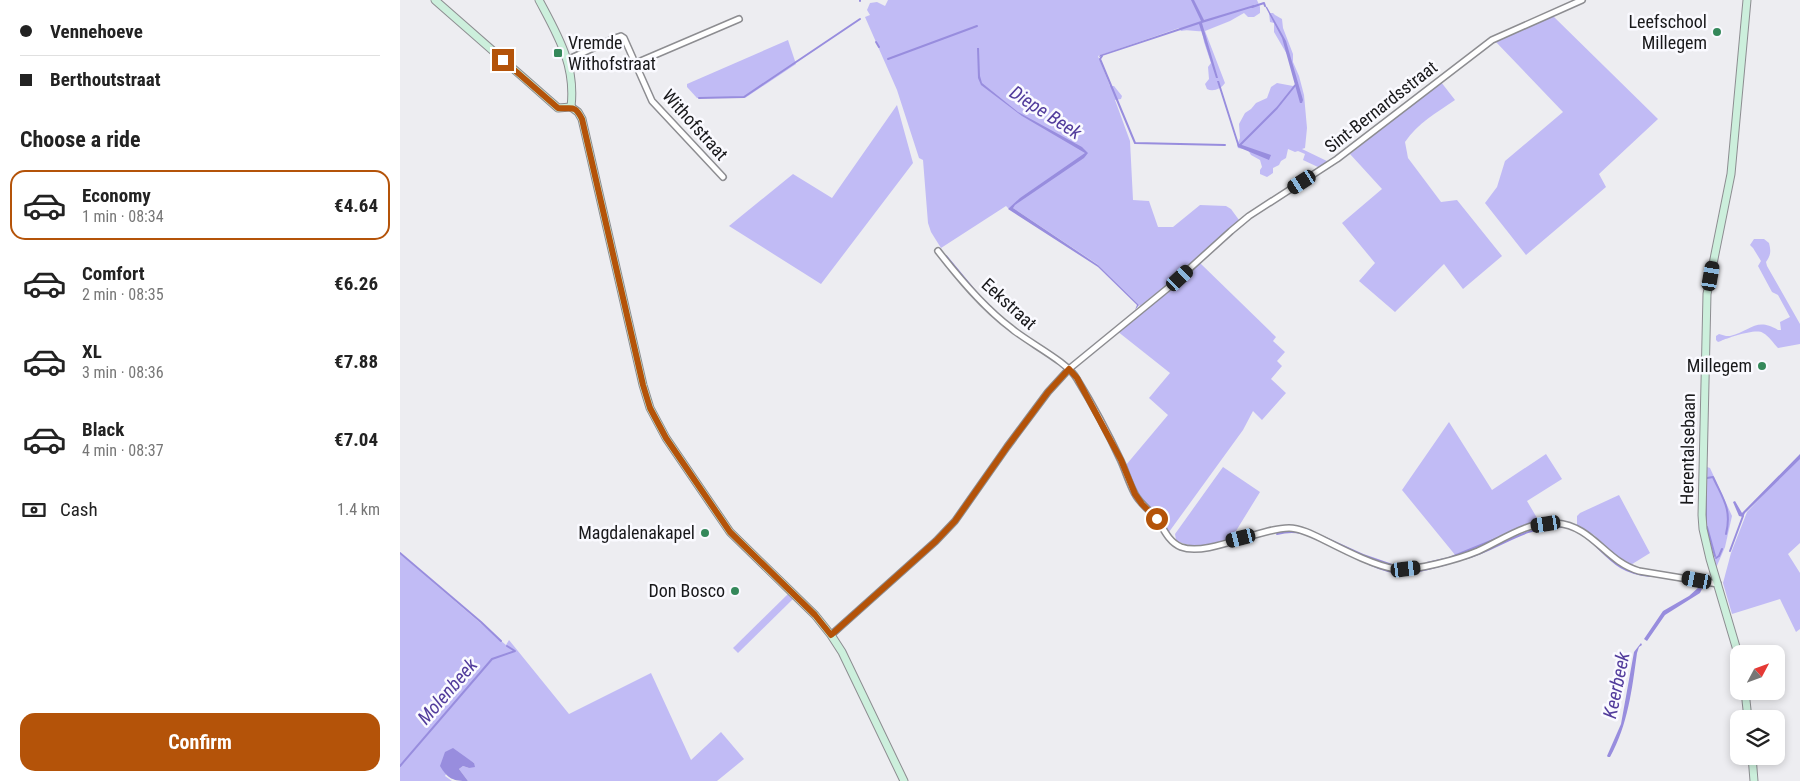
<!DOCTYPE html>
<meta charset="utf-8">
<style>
:root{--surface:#fff;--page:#f6f6f6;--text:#222;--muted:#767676;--line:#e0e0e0;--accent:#b45309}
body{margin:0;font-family:"Roboto Condensed",sans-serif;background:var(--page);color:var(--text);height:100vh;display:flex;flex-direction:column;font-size:19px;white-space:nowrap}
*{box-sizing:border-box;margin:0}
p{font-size:16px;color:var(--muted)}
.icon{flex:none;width:28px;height:28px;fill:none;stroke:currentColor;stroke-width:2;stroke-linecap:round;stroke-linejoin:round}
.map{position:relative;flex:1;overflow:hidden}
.panel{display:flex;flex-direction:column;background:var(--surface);width:400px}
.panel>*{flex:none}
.guide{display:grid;align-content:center;height:110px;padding:0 20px;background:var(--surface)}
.needle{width:32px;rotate:49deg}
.buttons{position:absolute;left:1330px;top:645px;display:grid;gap:10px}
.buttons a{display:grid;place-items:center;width:55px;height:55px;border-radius:10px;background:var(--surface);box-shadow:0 2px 8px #0003;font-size:25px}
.end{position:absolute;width:22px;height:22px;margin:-11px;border:6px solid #b45309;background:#fff;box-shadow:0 0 0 2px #fff}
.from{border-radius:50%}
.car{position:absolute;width:15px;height:30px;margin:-15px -8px;border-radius:6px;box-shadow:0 0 4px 1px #0007;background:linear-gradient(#222 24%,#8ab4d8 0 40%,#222 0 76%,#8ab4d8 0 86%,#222 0)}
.guide b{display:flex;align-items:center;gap:18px;height:48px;font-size:19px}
.guide b+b{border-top:1px solid var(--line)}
.guide i{width:12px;height:12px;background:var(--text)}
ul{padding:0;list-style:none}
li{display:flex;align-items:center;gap:15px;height:70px;margin:0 10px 8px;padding:0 10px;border:2px solid transparent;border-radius:15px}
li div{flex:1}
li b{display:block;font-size:19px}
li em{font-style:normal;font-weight:700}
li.on{border-color:var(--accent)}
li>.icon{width:45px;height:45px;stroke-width:1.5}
h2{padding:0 20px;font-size:22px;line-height:60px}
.pay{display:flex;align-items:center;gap:12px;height:55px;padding:0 20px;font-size:19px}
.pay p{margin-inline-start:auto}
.cta{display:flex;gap:10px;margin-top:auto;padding:10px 20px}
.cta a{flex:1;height:58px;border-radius:15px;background:var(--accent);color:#fff;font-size:20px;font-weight:700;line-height:58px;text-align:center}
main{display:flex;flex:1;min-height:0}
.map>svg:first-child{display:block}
</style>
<main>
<section class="panel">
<div class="guide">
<b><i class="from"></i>Vennehoeve</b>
<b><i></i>Berthoutstraat</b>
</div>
<h2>Choose a ride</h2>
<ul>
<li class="on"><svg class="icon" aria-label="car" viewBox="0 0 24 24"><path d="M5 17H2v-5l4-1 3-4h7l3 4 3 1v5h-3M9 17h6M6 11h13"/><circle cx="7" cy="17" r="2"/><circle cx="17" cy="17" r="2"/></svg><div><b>Economy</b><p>1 min · 08:34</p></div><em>€4.64</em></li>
<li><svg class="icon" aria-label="car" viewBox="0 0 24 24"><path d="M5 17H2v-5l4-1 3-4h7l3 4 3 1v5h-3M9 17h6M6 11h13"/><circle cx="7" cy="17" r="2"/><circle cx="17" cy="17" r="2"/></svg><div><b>Comfort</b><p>2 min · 08:35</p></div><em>€6.26</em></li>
<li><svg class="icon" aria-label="car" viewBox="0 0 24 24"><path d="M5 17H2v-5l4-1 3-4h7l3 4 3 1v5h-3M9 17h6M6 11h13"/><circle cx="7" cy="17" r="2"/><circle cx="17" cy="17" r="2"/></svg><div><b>XL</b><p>3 min · 08:36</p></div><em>€7.88</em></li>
<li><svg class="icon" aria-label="car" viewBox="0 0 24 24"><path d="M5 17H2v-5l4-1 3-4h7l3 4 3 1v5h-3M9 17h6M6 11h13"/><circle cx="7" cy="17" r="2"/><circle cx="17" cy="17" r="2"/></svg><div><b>Black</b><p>4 min · 08:37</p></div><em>€7.04</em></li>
</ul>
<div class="pay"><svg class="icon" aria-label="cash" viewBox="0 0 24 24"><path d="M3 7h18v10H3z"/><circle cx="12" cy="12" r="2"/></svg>Cash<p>1.4 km</p></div>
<div class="cta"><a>Confirm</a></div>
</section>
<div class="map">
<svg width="1400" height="781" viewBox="0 0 1400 781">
<rect width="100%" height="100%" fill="#ededf1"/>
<!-- green -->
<g fill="#c1bbf5">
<path d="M488,0h369l3,7v6l-6,4h-6l-4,-4 -14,8 -25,10 20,52c-4,6 -12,9 -18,6l-2,-5 4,-5 -1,-12 3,-4 -7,-21 -2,-11c-7,1 -13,-2 -21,0l-2,-3 -81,28 12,30h4l8,10 -1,3 -6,1 15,41 3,59 16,1 9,26h15l27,-22 26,1 5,3 8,11 -64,58 -35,28 -43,-42 -84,-56 -4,1 -3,-3 -65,42 -10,-16 -3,-9 -5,-63 -4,-2 -22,-68 -32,-73 5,-2 -3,-5 3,-7 7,-1 8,4z"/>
<polygon points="869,13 873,13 875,15 882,19 883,28 893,54 893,62 899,76 904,95 907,128 905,148 902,149 929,162 920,168 903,160 905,154 898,151 895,152 888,149 886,158 881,161 879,165 873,168 873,173 867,177 860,174 860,170 862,167 860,160 851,155 848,150 838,148 837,145 840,138 839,124 845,113 851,109 856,103 867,98 871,87 877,83 893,86 896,84 888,56 874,32 874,23 870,22"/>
<polygon points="1153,16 1258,119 1199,174 1206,187 1126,255 1085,203 1097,187 1105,161 1163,112 1095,41"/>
<polygon points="388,40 396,64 345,98 297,98 287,87 287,84"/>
<path d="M1041,82l14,18c-19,13 -37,23 -50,42l3,16 33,44 16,-2 45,56 -39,33 -19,-25 -49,48 -36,-31 16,-18 -33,-40 40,-34 -32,-35z"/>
<polygon points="497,105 513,163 421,284 329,226 393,174 432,198"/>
<path d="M1354,239h10l5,4c2,8 2,12 -3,19l1,4 33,58v20l-22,4c-5,-5 -9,-12 -15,-15 -7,-5 -35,5 -42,8l-3,1 -2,-2v-4l3,-2 7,2h4c21,-5 26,-19 48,-6h3l-1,-8 10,-5 -12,-22 -6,-3 -14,-26 3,-5 -8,-13 -3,-3z"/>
<polygon points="800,263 876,337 873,341 885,352 877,361 882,366 871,379 886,393 862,420 853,411 843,430 769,532 756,515 740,498 726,465 768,415 749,398 770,373 717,331 769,292"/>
<polygon points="1049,422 1092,490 1146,454 1162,479 1127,501 1140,523 1056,556 1002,490"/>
<polygon points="1400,456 1400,543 1388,554 1400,573 1400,629 1396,632 1380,599 1332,614 1323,583 1331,553 1347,512"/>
<path d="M823,467l37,25 -29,47c-19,4 -38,12 -55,1l-1,-6z"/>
<path d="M1307,467l3,1 22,48 -7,31 -9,21c-12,-33 -12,-66 -9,-101z"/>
<polygon points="1219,495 1250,553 1229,566 1215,557 1194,535 1177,526 1177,516 1180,513"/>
<polygon points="0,554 106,645 109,640 169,714 251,673 291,760 321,732 344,759 317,781 68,781 59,769 63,766 69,768 74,763 58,753 45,776 52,781 0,781"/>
<polygon points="388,594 393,599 338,653 333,648"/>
</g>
<!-- water -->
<g fill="#988dde">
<polygon points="791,0 794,0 804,20 854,5 854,7 802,23 818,78 816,78 799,24 699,57 700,55 801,21"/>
<polygon points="865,6 867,7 886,41 903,100 902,103 900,103 882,38"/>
<polygon points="577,48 579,48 580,76 582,83 618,112 682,147 688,153 684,158 615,205 613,208 698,265 739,305 735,310 737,305 698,267 608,209 620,198 685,153 622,116 581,85 578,78"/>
<polygon points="817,81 819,81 839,144 871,155 869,160 838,147"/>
<polygon points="1400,454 1400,459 1345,513 1343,517 1339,516 1333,502 1335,501 1342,513"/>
<polygon points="1299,587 1302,589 1300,593 1265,615 1247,641 1244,639 1263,611 1289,596"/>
<path d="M1241,643l1,2 -3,2 -2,6c-5,36 -9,72 -27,104h-2l-1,-1 14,-32 13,-72z"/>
<path d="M53,748l21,15 1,4 -6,1 -6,-2 -4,3 9,12c-15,0 -20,-2 -28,-15l5,-14z"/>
</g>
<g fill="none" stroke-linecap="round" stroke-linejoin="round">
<!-- stream -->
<g stroke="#988dde" stroke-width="2">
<polyline points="460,0 460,1"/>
<polyline points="852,7 864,3 865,6"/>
<polyline points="476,42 479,47"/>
<polyline points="702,56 700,59 735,143 825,145"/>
<polyline points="488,59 577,26"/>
<polyline points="299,98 344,97 460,19"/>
<polyline points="839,146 877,108 897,83"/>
<polyline points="546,256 580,297 596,312"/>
<polyline points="726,466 736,491"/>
<path d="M1307,478l6,-1c10,22 19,32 13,57"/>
<polyline points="1306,496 1306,522"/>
<polyline points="1307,527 1315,556"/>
<path d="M877,534c25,-6 34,3 56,13"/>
<polyline points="919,535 963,555 995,566"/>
<path d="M1191,541c20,19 30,33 60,35"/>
<polyline points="1330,551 1343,516"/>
<polyline points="0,553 81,622 101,641"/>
<polyline points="1316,558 1319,556 1322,549"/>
<path d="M1064,559c37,-10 57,-33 98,-32"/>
<polyline points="1027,563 1049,558 1098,538"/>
<path d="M969,564c33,15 44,9 78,0"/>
<polyline points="1303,578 1305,575"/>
<polyline points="1276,579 1301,586"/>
<polyline points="0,766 92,659 115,651 107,646"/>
</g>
<defs>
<g id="street">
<polyline points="167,60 215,38 221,36 224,38 252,101 323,177"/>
<polyline points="236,63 339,19"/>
<path d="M538,251c21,27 45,56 73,77 16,14 57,34 66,51 16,26 31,54 44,82 5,11 8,22 14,33 5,10 16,17 23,26 6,10 11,22 23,27 26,10 78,-19 108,-19 11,0 23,6 33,11 20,10 52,27 74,30 20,2 63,-10 82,-18 24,-11 50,-30 78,-28 37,3 49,38 83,48l79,13"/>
<polyline points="431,635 536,541 555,521 607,447 648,392 669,369 768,288 831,231 849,216 937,159 1092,40 1182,0"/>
</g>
<g id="secondary">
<polyline points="35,0 158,108 171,107"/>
<path d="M139,0c19,36 37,65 32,107"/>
<polyline points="171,107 178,112 182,119 243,385 250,408 266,438 330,532 415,615 431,635 442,652 504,781"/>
<polyline points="1339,657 1310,559 1303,529 1302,515 1307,294 1331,174 1347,0"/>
<polyline points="1345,691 1348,719"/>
<polyline points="1352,756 1354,781"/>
</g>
</defs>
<!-- street casing -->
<use href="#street" stroke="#8d8d91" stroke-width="8"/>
<!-- secondary casing -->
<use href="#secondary" stroke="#8d8d91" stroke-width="9"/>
<!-- street -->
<use href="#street" stroke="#fff" stroke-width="5"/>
<!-- secondary -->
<use href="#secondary" stroke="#ccefdc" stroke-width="7"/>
</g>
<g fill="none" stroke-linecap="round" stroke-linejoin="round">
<!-- route -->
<path stroke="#b45309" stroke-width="6" d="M103,60l55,48c13,2 16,-5 24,11l61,266 7,23 16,30 64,94 85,83 16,20 105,-94 19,-20 52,-74 41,-55 21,-23 8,9 44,82 14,34 7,10 15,15"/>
</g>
<!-- markers -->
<g fill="#34885a" stroke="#fafaff" stroke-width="2">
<circle cx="1317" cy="32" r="5"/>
<rect x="153" y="48" width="10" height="10" rx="2.5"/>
<circle cx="1362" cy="366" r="5"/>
<circle cx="305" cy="533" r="5"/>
<circle cx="335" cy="591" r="5"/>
</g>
<g text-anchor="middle" stroke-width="5" stroke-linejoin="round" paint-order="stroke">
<!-- poi labels -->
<g font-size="18" fill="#18181a" stroke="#fafaff" text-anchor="end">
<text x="1307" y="28">Leefschool<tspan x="1307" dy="21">Millegem</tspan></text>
<text x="168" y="49" text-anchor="start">Vremde<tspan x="168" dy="21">Withofstraat</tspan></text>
<text x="1352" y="372">Millegem</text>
<text x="295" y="539">Magdalenakapel</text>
<text x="325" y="597">Don Bosco</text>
</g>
<!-- street labels -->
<g font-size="18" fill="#18181a" stroke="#fafaff">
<text transform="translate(981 107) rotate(-38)" y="6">Sint-Bernardsstraat</text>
<text transform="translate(295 125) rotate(48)" y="6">Withofstraat</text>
<text transform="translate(609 304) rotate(42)" y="6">Eekstraat</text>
<text transform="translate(1288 449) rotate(-89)" y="6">Herentalsebaan</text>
</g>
<!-- water labels -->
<g font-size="19" font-style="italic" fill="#523c9c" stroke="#fafaff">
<text transform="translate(646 112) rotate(33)" y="7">Diepe Beek</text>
<text transform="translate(1216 685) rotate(-78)" y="7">Keerbeek</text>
<text transform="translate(47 691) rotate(-49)" y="7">Molenbeek</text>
</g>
</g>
</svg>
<div class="buttons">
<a><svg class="needle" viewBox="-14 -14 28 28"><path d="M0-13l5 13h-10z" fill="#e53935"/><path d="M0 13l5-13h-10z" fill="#767676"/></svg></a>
<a><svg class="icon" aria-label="layers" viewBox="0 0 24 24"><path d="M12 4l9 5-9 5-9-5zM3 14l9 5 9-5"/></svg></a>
</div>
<i class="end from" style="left:757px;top:519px"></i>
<i class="end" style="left:103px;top:60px"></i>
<i class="car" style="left:902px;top:182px;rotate:237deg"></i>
<i class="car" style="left:1311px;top:276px;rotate:10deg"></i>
<i class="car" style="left:780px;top:278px;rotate:47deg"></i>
<i class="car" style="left:1146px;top:524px;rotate:261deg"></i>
<i class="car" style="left:841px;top:538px;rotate:256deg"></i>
<i class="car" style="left:1006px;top:569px;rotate:83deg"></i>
<i class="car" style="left:1297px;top:580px;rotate:281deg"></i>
</div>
</main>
